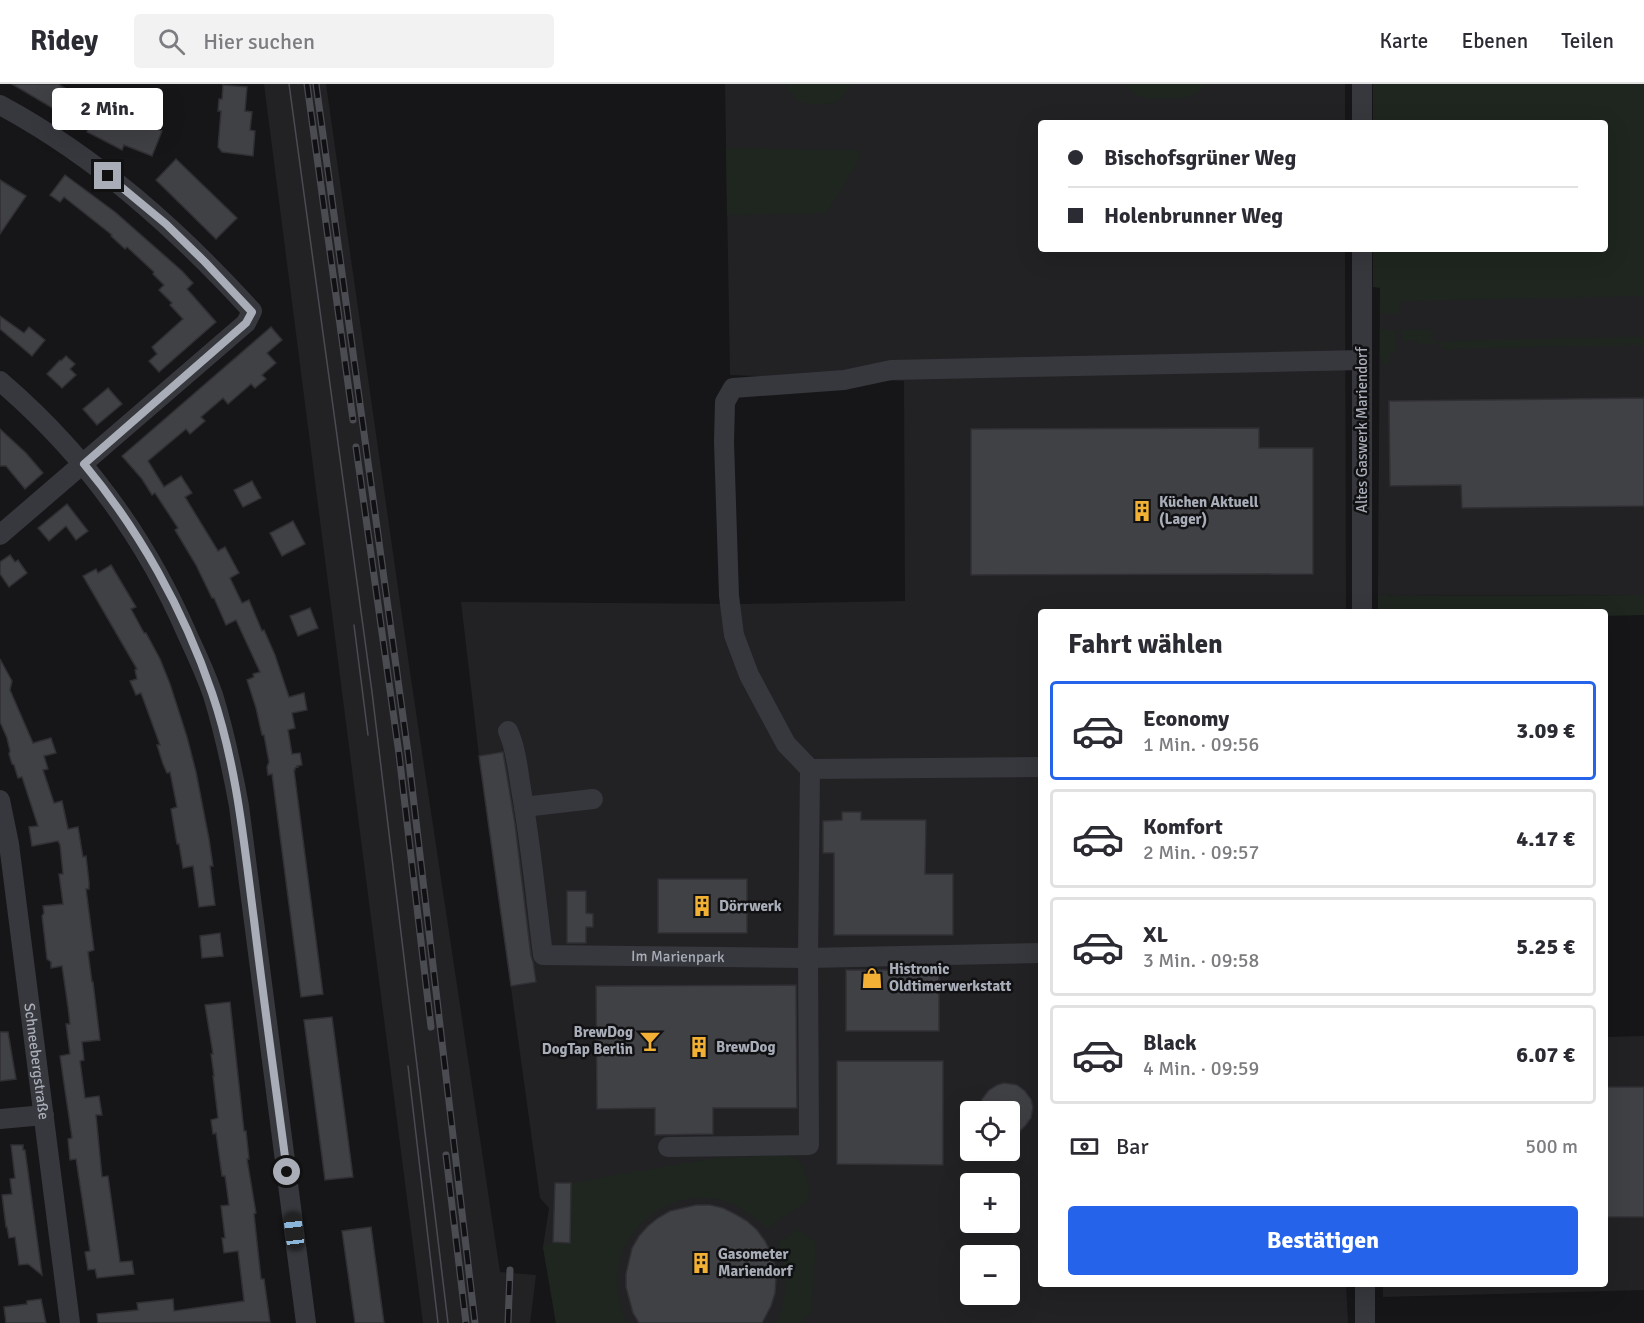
<!DOCTYPE html>
<html lang="de">
<meta charset="utf-8">
<style>
:root{--surface:#fff;--page:#f2f2f3;--text:#2b2b33;--muted:#7c7c81;--line:#e1e1e2;--accent:#2563eb}
body{margin:0;font-family:Signika,sans-serif;background:var(--page);color:var(--text);height:100vh;display:flex;flex-direction:column;font-size:22px;white-space:nowrap}
*{box-sizing:border-box;margin:0}
p{font-size:20px;color:var(--muted)}
.icon{flex:none;width:33px;height:33px;fill:none;stroke:currentColor;stroke-width:2;stroke-linecap:round;stroke-linejoin:round}
.map{position:relative;flex:1;overflow:hidden}
.sheet{position:absolute;left:1038px;top:525px;width:570px;height:678px;display:flex;flex-direction:column;background:var(--surface);border-radius:6px;box-shadow:0 6px 24px #0002}
.sheet>*{flex:none}
.guide{position:absolute;left:1038px;top:36px;width:570px;height:132px;border-radius:6px;box-shadow:0 6px 24px #0002;display:grid;align-content:center;height:132px;padding:0 30px;background:var(--surface)}
.fabs{position:absolute;left:960px;top:1017px;display:grid;gap:12px}
.fabs a{display:grid;place-items:center;width:60px;height:60px;border-radius:6px;background:var(--surface);box-shadow:0 6px 24px #0002;font-size:30px}
.end{position:absolute;width:27px;height:27px;margin:-14px;border:8px solid #a8adb8;background:#111;box-shadow:0 0 0 3px #111}
.from{border-radius:50%}
.bubble{position:absolute;height:42px;border-radius:6px;background:var(--surface);box-shadow:0 6px 24px #0002;font-size:20px;font-weight:700;line-height:42px;text-align:center}
.car{position:absolute;width:18px;height:36px;margin:-18px -9px;border-radius:8px;box-shadow:0 0 4px 2px #0007;background:linear-gradient(#222 24%,#8ab4d8 0 40%,#222 0 76%,#8ab4d8 0 86%,#222 0)}
.guide b{display:flex;align-items:center;gap:21px;height:57px;font-size:22px}
.guide b+b{border-top:2px solid var(--line)}
.guide i{width:15px;height:15px;background:var(--text)}
ul{padding:0;list-style:none}
li{display:flex;align-items:center;gap:18px;height:99px;margin:0 12px 9px;padding:0 18px;border:3px solid var(--line);border-radius:6px}
li div{flex:1}
li b{display:block;font-size:22px}
li em{font-style:normal;font-weight:700}
li.current{border-color:var(--accent)}
li>.icon{width:54px;height:54px;stroke-width:1.5}
h2{padding:0 30px;font-size:27px;line-height:72px}
.pay{display:flex;align-items:center;gap:15px;height:66px;padding:0 30px;font-size:22px}
.pay p{margin-inline-start:auto}
.cta{display:flex;gap:12px;margin-top:auto;padding:12px 30px}
.cta a{flex:1;height:69px;border-radius:6px;background:var(--accent);color:#fff;font-size:24px;font-weight:700;line-height:69px;text-align:center}
header{display:flex;align-items:center;gap:36px;box-sizing:border-box;height:84px;padding:0 30px;background:var(--surface);border-bottom:2px solid var(--line)}
header strong{font-size:28px}
nav{display:flex;gap:33px;margin-inline-start:auto;font-size:21px}
.search{width:420px;height:54px;background:var(--page);display:flex;align-items:center;gap:15px;box-sizing:border-box;padding:0 21px;border-radius:6px;color:var(--muted);font-size:22px}
.map>svg:first-child{display:block}
</style>
<header>
<strong>Ridey</strong>
<div class="search"><svg class="icon" aria-label="search" viewBox="0 0 24 24"><circle cx="10" cy="10" r="6"/><path d="M15 15l6 6"/></svg>Hier suchen</div>
<nav><a>Karte</a><a>Ebenen</a><a>Teilen</a></nav>
</header>
<div class="map">
<svg width="1644" height="1239" viewBox="0 0 1644 1239">
<rect width="100%" height="100%" fill="#161618"/>
<!-- built -->
<g fill="#222225" fill-rule="evenodd">
<polygon points="264,0 326,0 410,588 500,1188 536,1191 530,1239 423,1239"/>
<path d="M725,0h620v39h-304v126h304l1,363h-305v672h305l2,39h-792l-13,-76 6,-39 -9,-10 -61,-442 -18,-154 282,2 162,-3 -1,-220 -174,-6zM970,1028h40v38h-40zM970,1100h40v38h-40zM970,1172h40v38h-40z"/>
<polygon points="1644,200 1644,511 1378,512 1380,203"/>
<polygon points="1644,952 1644,1206 1383,1213 1383,1200 1605,1200 1605,953"/>
</g>
<!-- green -->
<g fill="#1e261f">
<polygon points="784,0 851,0 843,13 834,19 811,21 796,16"/>
<path d="M1125,0h81c-2,3 -6,8 -10,10 -11,6 -45,7 -57,2 -6,-3 -10,-6 -14,-12z"/>
<polygon points="1373,0 1644,0 1644,212 1399,217 1399,229 1380,230 1380,204 1373,203 1373,165 1605,165 1605,39 1373,39"/>
<polygon points="726,64 860,66 858,78 826,129 727,131"/>
<polygon points="1431,245 1431,257 1438,257 1438,260 1418,260 1418,256 1402,257 1402,246"/>
<polygon points="1380,246 1395,246 1396,269 1389,270 1389,279 1383,280 1380,270"/>
<polygon points="1644,253 1644,261 1441,265 1441,257"/>
<polygon points="1644,511 1644,531 1605,532 1605,528 1378,528 1378,512"/>
<path d="M787,1071l10,4 7,9 6,24 -3,10 -40,26c-14,-12 -28,-24 -47,-28 -50,-12 -101,27 -103,78 -1,16 3,31 10,45h-71l-13,-76 10,-5 17,1 1,-60 145,-25z"/>
<path d="M799,1145l17,14 -5,68 -10,12h-25c14,-27 12,-53 1,-80z"/>
</g>
<!-- building -->
<g fill="#404145" stroke="#303034" stroke-width="1.5">
<polygon points="12,0 58,0 86,17 85,19 86,21 130,43 133,36 162,47 152,72 124,61 122,66 87,48 88,45"/>
<polygon points="223,1 247,3 245,27 252,28 250,46 255,47 253,72 222,68 218,63 221,27 218,27 219,15 222,15"/>
<polygon points="176,75 237,134 216,155 156,96"/>
<polygon points="65,91 115,128 182,187 193,199 187,205 216,238 159,288 149,277 157,270 152,263 183,235 170,221 172,219 159,206 164,201 153,190 154,188 127,163 125,165 111,152 112,151 64,113 60,118 50,111"/>
<polygon points="0,96 26,112 0,150"/>
<polygon points="0,232 24,249 29,243 45,256 32,272 0,245"/>
<polygon points="271,243 282,256 267,269 276,279 262,291 266,295 255,304 251,300 228,320 223,314 201,333 205,337 190,350 186,345 148,377 164,403 181,392 192,409 185,413 218,467 225,463 239,489 230,494 242,519 249,516 262,547 264,546 275,571 289,613 304,609 307,626 292,629 295,644 288,646 292,670 300,669 302,681 297,682 298,683 295,684 295,686 294,686 323,910 301,913 272,690 268,691 267,683 269,678 264,651 262,651 256,624 247,596 254,593 253,590 260,588 236,536 226,541 214,514 212,514 196,481 175,446 178,444 155,409 152,411 142,395 122,372"/>
<polygon points="66,272 75,280 70,285 76,291 62,304 47,290 60,276 61,277"/>
<polygon points="108,304 122,320 97,341 83,325"/>
<polygon points="1644,314 1644,422 1462,424 1461,401 1390,402 1389,317"/>
<polygon points="1259,344 1259,364 1313,364 1313,490 971,491 971,345"/>
<polygon points="0,345 26,369 43,389 25,405 6,382 0,382"/>
<polygon points="252,397 261,414 243,423 234,406"/>
<polygon points="67,420 88,447 76,456 66,442 49,457 38,444"/>
<polygon points="293,437 305,460 282,472 270,449"/>
<polygon points="10,471 15,478 18,476 27,489 9,503 0,490 0,478"/>
<polygon points="111,481 136,523 131,525 144,549 146,549 160,575 170,600 187,653 196,688 209,755 213,782 210,782 215,821 199,823 193,782 183,784 179,760 177,760 171,725 177,723 170,688 167,689 163,680 157,661 160,661 141,609 136,611 130,597 137,595 135,586 137,585 83,492 96,485 98,489"/>
<polygon points="310,524 318,544 298,552 290,532"/>
<polygon points="0,575 12,597 10,606 33,659 51,654 56,669 44,672 48,685 43,686 54,719 62,717 68,745 78,743 83,773 86,772 89,798 89,805 86,805 94,866 88,868 92,898 93,898 100,956 82,958 84,976 80,977 85,1014 99,1012 102,1031 96,1031 102,1093 108,1092 120,1178 132,1177 134,1190 97,1194 95,1185 88,1186 85,1168 90,1167 76,1075 70,1076 68,1055 72,1054 60,972 70,970 66,940 70,940 68,923 62,882 51,884 51,878 47,875 42,832 44,829 43,822 63,820 59,790 63,790 60,761 58,757 32,762 29,743 38,742 22,693 18,694 14,681 12,680 9,670 10,667 7,654 0,638"/>
<polygon points="503,668 515,740 531,872 533,878 536,898 511,902 479,672"/>
<polygon points="842,728 861,728 861,736 926,736 925,790 953,790 953,851 834,851 834,769 823,769 823,737 842,736"/>
<rect x="658" y="795" width="89" height="54"/>
<polygon points="567,807 586,807 586,829 593,830 593,843 586,843 586,859 567,859"/>
<polygon points="220,849 223,872 202,874 200,852"/>
<rect x="846" y="886" width="93" height="61"/>
<polygon points="796,901 797,1024 713,1024 713,1050 655,1051 655,1024 597,1025 596,902"/>
<polygon points="230,918 244,1047 246,1047 249,1075 247,1075 256,1129 254,1130 261,1195 264,1195 270,1238 98,1239 97,1230 138,1226 137,1219 173,1215 174,1227 244,1217 238,1167 224,1169 222,1154 225,1154 221,1122 229,1121 225,1092 222,1092 216,1049 213,1050 211,1036 218,1034 213,992 214,992 211,970 213,970 205,921"/>
<polygon points="332,933 353,1093 325,1096 304,936"/>
<polygon points="0,948 8,948 16,995 0,997"/>
<polygon points="837,977 943,977 943,1081 837,1080"/>
<polygon points="1004,999 1017,1001 1025,1007 1031,1015 1033,1023 1031,1034 1026,1041 1020,1047 1010,1051 1010,1028 980,1028 982,1015 989,1006 997,1001"/>
<rect x="1605" y="1003" width="39" height="130"/>
<polygon points="11,1061 23,1061 23,1066 25,1066 42,1191 28,1180 19,1181 15,1153 9,1154 7,1143 6,1143 2,1111 12,1110 10,1095 15,1094"/>
<polygon points="555,1099 571,1099 570,1159 553,1158"/>
<polygon points="696,1121 710,1121 723,1124 735,1130 747,1137 757,1146 765,1157 771,1169 775,1182 776,1195 775,1209 771,1222 762,1239 639,1239 633,1229 626,1203 626,1190 632,1164 639,1152 648,1142 658,1134 670,1127"/>
<polygon points="371,1143 384,1239 355,1239 342,1147"/>
<polygon points="41,1215 46,1239 6,1239 4,1223 27,1220 27,1217"/>
</g>
<g fill="none" stroke-linecap="round" stroke-linejoin="round">
<!-- minor -->
<g stroke="#37383d" stroke-width="20">
<polyline points="1362,0 1362,39"/>
<path d="M0,21c97,52 179,126 252,206l-6,12 -246,212"/>
<polyline points="1362,165 1362,528"/>
<path d="M0,297c83,71 145,155 188,255 9,19 18,39 25,59 11,36 19,73 26,111l67,517"/>
<path id="s1" d="M508,647c8,17 10,39 13,58 10,55 15,111 22,166l265,3 233,-5"/>
<polyline points="810,685 1041,683"/>
<path id="s2" d="M0,716l9,44 61,479"/>
<polyline points="524,723 593,715"/>
<polyline points="0,1035 44,1031"/>
<polyline points="668,1063 809,1061 808,874 810,685 786,660 749,591 734,551 729,512 724,358 725,318 733,304 844,296 891,286 1362,276"/>
<polyline points="1365,1200 1365,1239"/>
</g>
<!-- tram -->
<g stroke="#4a4c52" stroke-width="1.5">
<polyline points="289,0 372,608 448,1239"/>
<polyline points="354,541 368,651"/>
<polyline points="408,982 438,1239"/>
</g>
<defs>
<g id="rail">
<polyline points="307,0 353,336"/>
<polyline points="316,0 408,669 475,1239"/>
<polyline points="356,363 399,670 431,943"/>
<polyline points="446,1071 466,1239"/>
<polyline points="508,1239 510,1186"/>
</g>
</defs>
<!-- rail casing -->
<use href="#rail" stroke="#4a4c52" stroke-width="7"/>
<!-- rail -->
<use href="#rail" stroke="#111113" stroke-width="4.5" stroke-dasharray="14" stroke-linecap="butt"/>
</g>
<g fill="none" stroke-linecap="round" stroke-linejoin="round">
<!-- route -->
<path stroke="#a8adb8" stroke-width="8" d="M108,92l58,48 39,38 47,50 -6,11 -162,141c55,66 100,146 128,229 25,73 32,151 42,227 10,84 22,168 33,252"/>
</g>
<!-- icons -->
<defs>
<symbol id="building-bare" viewBox="-9 -9 18 18"><path d="M-4-6H4V6H1V3H-1V6H-4ZM-2.5-4.3h1.7v1.8h-1.7ZM.8-4.3h1.7v1.8H.8ZM-2.5-1h1.7V.8h-1.7ZM.8-1h1.7V.8H.8Z" fill="#f2b134" stroke="#111113" stroke-width="2.5" paint-order="stroke"/></symbol>
<symbol id="shop-bare" viewBox="-9 -9 18 18"><path d="M-5-2.5h2.3a2.7 3.5 0 0 1 5.4 0H5L5.5 6h-11ZM-1.5-2.5h3a1.5 2.3 0 0 0-3 0Z" fill="#f2b134" stroke="#111113" stroke-width="2.5" paint-order="stroke"/></symbol>
<symbol id="bar-bare" viewBox="-9 -9 18 18"><path d="M-6-5H6L.8 .8V4.5H3.5V6h-7V4.5H-.8V.8Z" fill="#f2b134" stroke="#111113" stroke-width="2.5" paint-order="stroke"/></symbol>
</defs>
<g fill-rule="evenodd">
<use href="#building-bare" x="1127" y="412" width="30" height="30"/>
<use href="#building-bare" x="687" y="807" width="30" height="30"/>
<use href="#shop-bare" x="857" y="879" width="30" height="30"/>
<use href="#bar-bare" x="635" y="942" width="30" height="30"/>
<use href="#building-bare" x="684" y="948" width="30" height="30"/>
<use href="#building-bare" x="686" y="1164" width="30" height="30"/>
</g>
<g text-anchor="middle" stroke-width="5" stroke-linejoin="round" paint-order="stroke">
<!-- street labels -->
<g font-size="15" fill="#a8adb8" stroke="#111113">
<text transform="translate(1362 346) rotate(-90)" y="5">Altes Gaswerk Mariendorf</text>
<text dy="5" stroke="none"><textPath href="#s1" startOffset="362">Im Marienpark</textPath></text>
<text dy="5" stroke="none"><textPath href="#s2" startOffset="264">Schneebergstraße</textPath></text>
</g>
<!-- poi labels -->
<g font-size="15" font-weight="bold" fill="#a8adb8" stroke="#111113" text-anchor="start">
<text x="1159" y="423">Küchen Aktuell<tspan x="1159" dy="17">(Lager)</tspan></text>
<text x="719" y="827">Dörrwerk</text>
<text x="889" y="890">Histronic<tspan x="889" dy="17">Oldtimerwerkstatt</tspan></text>
<text x="633" y="953" text-anchor="end">BrewDog<tspan x="633" dy="17">DogTap Berlin</tspan></text>
<text x="716" y="968">BrewDog</text>
<text x="718" y="1175">Gasometer<tspan x="718" dy="17">Mariendorf</tspan></text>
</g>
</g>
</svg>
<div class="fabs">
<a><svg class="icon" aria-label="locate" viewBox="0 0 24 24"><circle cx="12" cy="12" r="6"/><path d="M12 2v4M12 18v4M2 12h4M18 12h4"/></svg></a>
<a>+</a>
<a>−</a>
</div>
<i class="end from" style="left:287px;top:1088px"></i>
<i class="end" style="left:108px;top:92px"></i>
<div class="bubble" style="left:52px;top:4px;width:111px">2 Min.</div>
<i class="car" style="left:294px;top:1147px;rotate:353deg"></i>
<div class="guide">
<b><i class="from"></i>Bischofsgrüner Weg</b>
<b><i></i>Holenbrunner Weg</b>
</div>
<section class="sheet">
<h2>Fahrt wählen</h2>
<ul>
<li class="current"><svg class="icon" aria-label="car" viewBox="0 0 24 24"><path d="M5 17H2v-5l4-1 3-4h7l3 4 3 1v5h-3M9 17h6M6 11h13"/><circle cx="7" cy="17" r="2"/><circle cx="17" cy="17" r="2"/></svg><div><b>Economy</b><p>1 Min. · 09:56</p></div><em>3.09 €</em></li>
<li><svg class="icon" aria-label="car" viewBox="0 0 24 24"><path d="M5 17H2v-5l4-1 3-4h7l3 4 3 1v5h-3M9 17h6M6 11h13"/><circle cx="7" cy="17" r="2"/><circle cx="17" cy="17" r="2"/></svg><div><b>Komfort</b><p>2 Min. · 09:57</p></div><em>4.17 €</em></li>
<li><svg class="icon" aria-label="car" viewBox="0 0 24 24"><path d="M5 17H2v-5l4-1 3-4h7l3 4 3 1v5h-3M9 17h6M6 11h13"/><circle cx="7" cy="17" r="2"/><circle cx="17" cy="17" r="2"/></svg><div><b>XL</b><p>3 Min. · 09:58</p></div><em>5.25 €</em></li>
<li><svg class="icon" aria-label="car" viewBox="0 0 24 24"><path d="M5 17H2v-5l4-1 3-4h7l3 4 3 1v5h-3M9 17h6M6 11h13"/><circle cx="7" cy="17" r="2"/><circle cx="17" cy="17" r="2"/></svg><div><b>Black</b><p>4 Min. · 09:59</p></div><em>6.07 €</em></li>
</ul>
<div class="pay"><svg class="icon" aria-label="cash" viewBox="0 0 24 24"><path d="M3 7h18v10H3z"/><circle cx="12" cy="12" r="2"/></svg>Bar<p>500 m</p></div>
<div class="cta"><a>Bestätigen</a></div>
</section>
</div>
